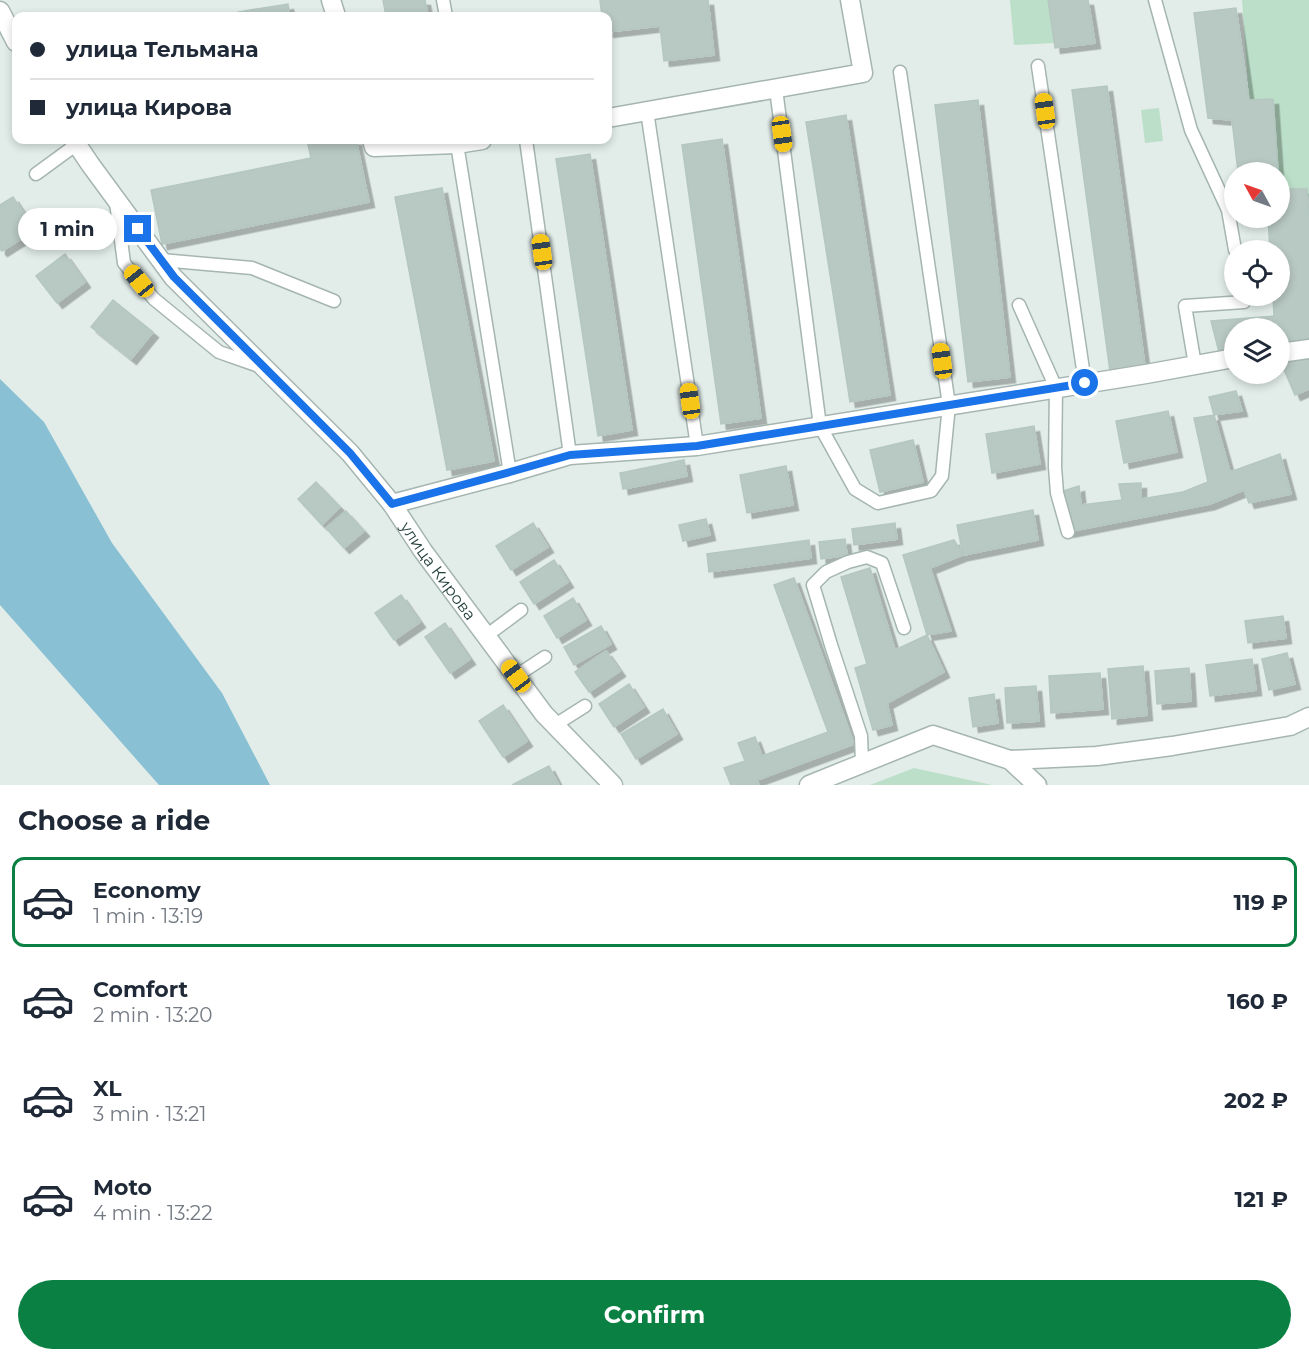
<!DOCTYPE html>
<meta charset="utf-8">
<style>
:root{--surface:#fff;--page:#f6f6f7;--text:#1f2937;--muted:#747a83;--line:#e0e1e3;--accent:#0b8043}
body{margin:0;font-family:Montserrat,sans-serif;background:var(--page);color:var(--text);height:100vh;display:flex;flex-direction:column;font-size:22px;white-space:nowrap}
*{box-sizing:border-box;margin:0}
p{font-size:20px;color:var(--muted)}
.icon{flex:none;width:33px;height:33px;fill:none;stroke:currentColor;stroke-width:2;stroke-linecap:round;stroke-linejoin:round}
.map{position:relative;height:785px;overflow:hidden}
.panel{display:flex;flex-direction:column;background:var(--surface);flex:1}
.panel>*{flex:none}
.hud{position:absolute;left:12px;top:12px;width:600px;height:132px;border-radius:12px;box-shadow:0 3px 9px #0003;display:grid;align-content:center;height:132px;padding:0 18px;background:var(--surface)}
.needle{width:39px;rotate:310deg}
.tools{position:absolute;left:1224px;top:162px;display:grid;gap:12px}
.tools a{display:grid;place-items:center;width:66px;height:66px;border-radius:50%;background:var(--surface);box-shadow:0 3px 9px #0003;font-size:30px}
.end{position:absolute;width:27px;height:27px;margin:-14px;border:8px solid #1a73e8;background:#fff;box-shadow:0 0 0 3px #fff}
.from{border-radius:50%}
.bubble{position:absolute;height:42px;border-radius:21px;background:var(--surface);box-shadow:0 3px 9px #0003;font-size:20px;font-weight:700;line-height:42px;text-align:center}
.car{position:absolute;width:18px;height:36px;margin:-18px -9px;border-radius:8px;box-shadow:0 0 4px 2px #0007;background:linear-gradient(#f5c518 24%,#345 0 40%,#f5c518 0 76%,#345 0 86%,#f5c518 0)}
.hud b{display:flex;align-items:center;gap:21px;height:57px;font-size:22px}
.hud b+b{border-top:2px solid var(--line)}
.hud i{width:15px;height:15px;background:var(--text)}
ul{padding:0;list-style:none}
li{display:flex;align-items:center;gap:18px;height:90px;margin:0 12px 9px;padding:0 6px;border:3px solid transparent;border-radius:12px}
li div{flex:1}
li b{display:block;font-size:22px}
li em{font-style:normal;font-weight:700}
li.selected{border-color:var(--accent)}
li>.icon{width:54px;height:54px;stroke-width:1.5}
h2{padding:0 18px;font-size:27px;line-height:72px}
.button{display:flex;gap:12px;margin-top:auto;padding:12px 18px}
.button a{flex:1;height:69px;border-radius:36px;background:var(--accent);color:#fff;font-size:24px;font-weight:700;line-height:69px;text-align:center}
.map>svg:first-child{display:block}
</style>
<div class="map">
<svg width="1309" height="785" viewBox="0 0 1309 785">
<defs>
<filter id="shadow"><feDropShadow dx="5.5" dy="5.5" stdDeviation="0" flood-color="#0004"/></filter>
</defs>
<rect width="100%" height="100%" fill="#e2ede9"/>
<!-- green -->
<g fill="#bbdfc8">
<polygon points="1010,0 1048,0 1054,43 1014,45"/>
<polygon points="1242,0 1309,0 1309,201 1307,189 1280,189 1280,172 1278,172 1272,100 1249,100"/>
<polygon points="1159,108 1163,141 1145,143 1141,110"/>
<polygon points="914,768 992,785 993,785 870,785"/>
</g>
<!-- water -->
<polygon fill="#89c0d3" points="0,379 44,422 112,543 222,693 270,785 159,785 0,605"/>
<!-- building -->
<g fill="#b8c8c3" stroke="#b5c7c1" stroke-width="1.5" filter="url(#shadow)">
<polygon points="383,0 425,0 428,16 386,16"/>
<polygon points="609,0 708,0 714,55 664,61 660,26 608,32 608,16 602,16 600,1"/>
<polygon points="1048,0 1088,0 1095,43 1055,48"/>
<polygon points="288,4 290,16 239,16 238,12"/>
<polygon points="1236,8 1249,100 1273,99 1278,172 1238,172 1232,120 1208,118 1194,13"/>
<polygon points="1107,86 1146,374 1111,379 1072,90"/>
<polygon points="978,100 1010,377 968,382 935,105"/>
<polygon points="846,115 890,395 850,402 806,122"/>
<polygon points="722,139 761,418 721,424 682,145"/>
<polygon points="307,140 356,140 369,202 162,244 151,190 311,158"/>
<polygon points="590,154 632,430 598,436 556,159"/>
<polygon points="442,188 494,461 447,470 395,197"/>
<polygon points="1280,189 1307,189 1309,217 1309,349 1280,353 1280,328 1234,328 1234,358 1221,360 1211,321 1274,316 1273,296 1280,296 1280,250 1270,250 1268,218 1280,218"/>
<polygon points="13,197 35,230 2,251 0,249 0,205"/>
<polygon points="65,254 85,282 57,303 36,276"/>
<polygon points="113,300 153,332 131,359 91,327"/>
<polygon points="1309,352 1309,389 1295,395 1282,365"/>
<polygon points="1236,391 1242,411 1214,415 1209,397"/>
<polygon points="1168,411 1177,452 1124,463 1116,421"/>
<polygon points="1214,415 1230,472 1280,454 1291,494 1249,503 1244,490 1210,504 1068,532 1057,493 1079,486 1081,505 1122,500 1119,484 1141,483 1141,499 1183,492 1208,482 1194,418"/>
<polygon points="1034,426 1040,464 992,473 986,434"/>
<polygon points="913,440 923,482 880,492 870,450"/>
<polygon points="684,460 687,476 623,489 620,473"/>
<polygon points="786,466 793,505 747,513 740,475"/>
<polygon points="316,482 340,507 322,525 298,499"/>
<polygon points="1033,510 1038,540 963,555 957,525"/>
<polygon points="346,511 364,531 344,548 326,528"/>
<polygon points="706,519 710,535 683,541 679,525"/>
<polygon points="533,523 548,547 511,570 496,546"/>
<polygon points="895,523 897,539 854,545 852,529"/>
<polygon points="845,539 847,555 821,559 819,542"/>
<polygon points="809,540 811,558 709,572 707,554"/>
<polygon points="954,540 963,555 930,568 951,631 927,635 903,555"/>
<polygon points="554,560 568,582 534,604 520,582"/>
<polygon points="870,568 895,650 927,635 944,672 887,703 892,725 873,730 855,668 867,664 841,577"/>
<polygon points="794,578 854,744 757,780 759,785 731,785 724,768 745,761 738,743 755,737 762,756 828,732 774,585"/>
<polygon points="401,595 420,622 394,640 375,613"/>
<polygon points="573,598 586,620 557,638 544,616"/>
<polygon points="1283,616 1286,638 1248,643 1245,621"/>
<polygon points="445,623 470,659 450,673 425,637"/>
<polygon points="601,626 611,644 574,665 564,647"/>
<polygon points="606,651 620,671 589,692 575,672"/>
<polygon points="1287,653 1295,684 1269,690 1262,659"/>
<polygon points="1252,659 1256,690 1210,696 1206,665"/>
<polygon points="1143,666 1147,715 1112,719 1108,669"/>
<polygon points="1189,668 1191,701 1157,704 1155,671"/>
<polygon points="1100,673 1103,709 1051,713 1049,676"/>
<polygon points="629,684 644,707 614,727 599,704"/>
<polygon points="1036,686 1039,721 1007,723 1005,688"/>
<polygon points="994,694 998,723 973,727 969,698"/>
<polygon points="503,705 527,741 503,757 479,721"/>
<polygon points="663,709 677,734 636,759 621,734"/>
<polygon points="549,766 559,785 512,785"/>
</g>
<g fill="none" stroke-linecap="round" stroke-linejoin="round">
<defs>
<g id="lane">
<polyline points="443,0 446,16"/>
<polyline points="1155,0 1191,130 1228,210 1235,250"/>
<polyline points="1038,66 1085,383"/>
<polyline points="776,89 820,426 855,489 878,503 931,491 942,476 949,405 900,72"/>
<polyline points="647,111 697,446"/>
<polyline points="526,140 570,455"/>
<polyline points="457,144 510,473"/>
<polyline points="36,174 77,144"/>
<polyline points="116,202 124,263 154,299 219,352 259,366"/>
<polyline points="161,260 252,268 334,301"/>
<polyline points="1019,305 1056,388 1055,467 1057,493 1068,532"/>
<polyline points="1195,365 1185,306 1244,302 1243,296"/>
<polyline points="486,636 521,610"/>
<polyline points="516,676 545,657"/>
<polyline points="555,725 585,706"/>
<polyline points="862,763 861,736 831,645 813,585 826,572 848,562 867,557 882,563 904,628"/>
</g>
<g id="street">
<polyline points="331,0 336,16"/>
<polyline points="0,11 16,42"/>
<polyline points="608,118 863,73 850,0"/>
<path id="s1" d="M74,140l16,24 83,113 177,176 42,51 31,47 121,163 69,71"/>
<polyline points="372,140 374,147 457,144 482,140"/>
<polyline points="1280,353 1309,349"/>
<polyline points="392,504 510,473 570,455 697,446 1146,374 1234,358"/>
<polyline points="1010,760 1097,756 1172,746 1290,726 1309,717"/>
<polyline points="809,785 933,735 1010,760 1037,785"/>
</g>
</defs>
<!-- lane casing -->
<use href="#lane" stroke="#a5b5b1" stroke-width="15"/>
<!-- street casing -->
<use href="#street" stroke="#a5b5b1" stroke-width="21"/>
<!-- lane -->
<use href="#lane" stroke="#fff" stroke-width="12"/>
<!-- street -->
<use href="#street" stroke="#fff" stroke-width="18"/>
</g>
<g fill="none" stroke-linecap="round" stroke-linejoin="round">
<!-- route -->
<polyline stroke="#1a73e8" stroke-width="8" points="138,229 174,277 350,453 392,504 510,472 570,455 697,446 1085,383"/>
</g>
<g text-anchor="middle" stroke-width="4.5" stroke-linejoin="round" paint-order="stroke">
<!-- street labels -->
<g font-size="16" fill="#223f3a" stroke="#f3f9f7">
<text dy="6" stroke="none"><textPath href="#s1" startOffset="566">улица Кирова</textPath></text>
</g>
</g>
</svg>
<div class="tools">
<a><svg class="needle" viewBox="-14 -14 28 28"><path d="M0-13l5 13h-10z" fill="#e53935"/><path d="M0 13l5-13h-10z" fill="#747a83"/></svg></a>
<a><svg class="icon" aria-label="locate" viewBox="0 0 24 24"><circle cx="12" cy="12" r="6"/><path d="M12 2v4M12 18v4M2 12h4M18 12h4"/></svg></a>
<a><svg class="icon" aria-label="layers" viewBox="0 0 24 24"><path d="M12 4l9 5-9 5-9-5zM3 14l9 5 9-5"/></svg></a>
</div>
<i class="end from" style="left:1085px;top:383px"></i>
<i class="end" style="left:138px;top:229px"></i>
<div class="bubble" style="left:18px;top:208px;width:99px">1 min</div>
<i class="car" style="left:1045px;top:111px;rotate:352deg"></i>
<i class="car" style="left:782px;top:134px;rotate:172deg"></i>
<i class="car" style="left:542px;top:252px;rotate:352deg"></i>
<i class="car" style="left:139px;top:281px;rotate:321deg"></i>
<i class="car" style="left:942px;top:361px;rotate:352deg"></i>
<i class="car" style="left:690px;top:401px;rotate:352deg"></i>
<i class="car" style="left:516px;top:676px;rotate:323deg"></i>
<div class="hud">
<b><i class="from"></i>улица Тельмана</b>
<b><i></i>улица Кирова</b>
</div>
</div>
<section class="panel">
<h2>Choose a ride</h2>
<ul>
<li class="selected"><svg class="icon" aria-label="car" viewBox="0 0 24 24"><path d="M5 17H2v-5l4-1 3-4h7l3 4 3 1v5h-3M9 17h6M6 11h13"/><circle cx="7" cy="17" r="2"/><circle cx="17" cy="17" r="2"/></svg><div><b>Economy</b><p>1 min · 13:19</p></div><em>119 ₽</em></li>
<li><svg class="icon" aria-label="car" viewBox="0 0 24 24"><path d="M5 17H2v-5l4-1 3-4h7l3 4 3 1v5h-3M9 17h6M6 11h13"/><circle cx="7" cy="17" r="2"/><circle cx="17" cy="17" r="2"/></svg><div><b>Comfort</b><p>2 min · 13:20</p></div><em>160 ₽</em></li>
<li><svg class="icon" aria-label="car" viewBox="0 0 24 24"><path d="M5 17H2v-5l4-1 3-4h7l3 4 3 1v5h-3M9 17h6M6 11h13"/><circle cx="7" cy="17" r="2"/><circle cx="17" cy="17" r="2"/></svg><div><b>XL</b><p>3 min · 13:21</p></div><em>202 ₽</em></li>
<li><svg class="icon" aria-label="car" viewBox="0 0 24 24"><path d="M5 17H2v-5l4-1 3-4h7l3 4 3 1v5h-3M9 17h6M6 11h13"/><circle cx="7" cy="17" r="2"/><circle cx="17" cy="17" r="2"/></svg><div><b>Moto</b><p>4 min · 13:22</p></div><em>121 ₽</em></li>
</ul>
<div class="button"><a>Confirm</a></div>
</section>
